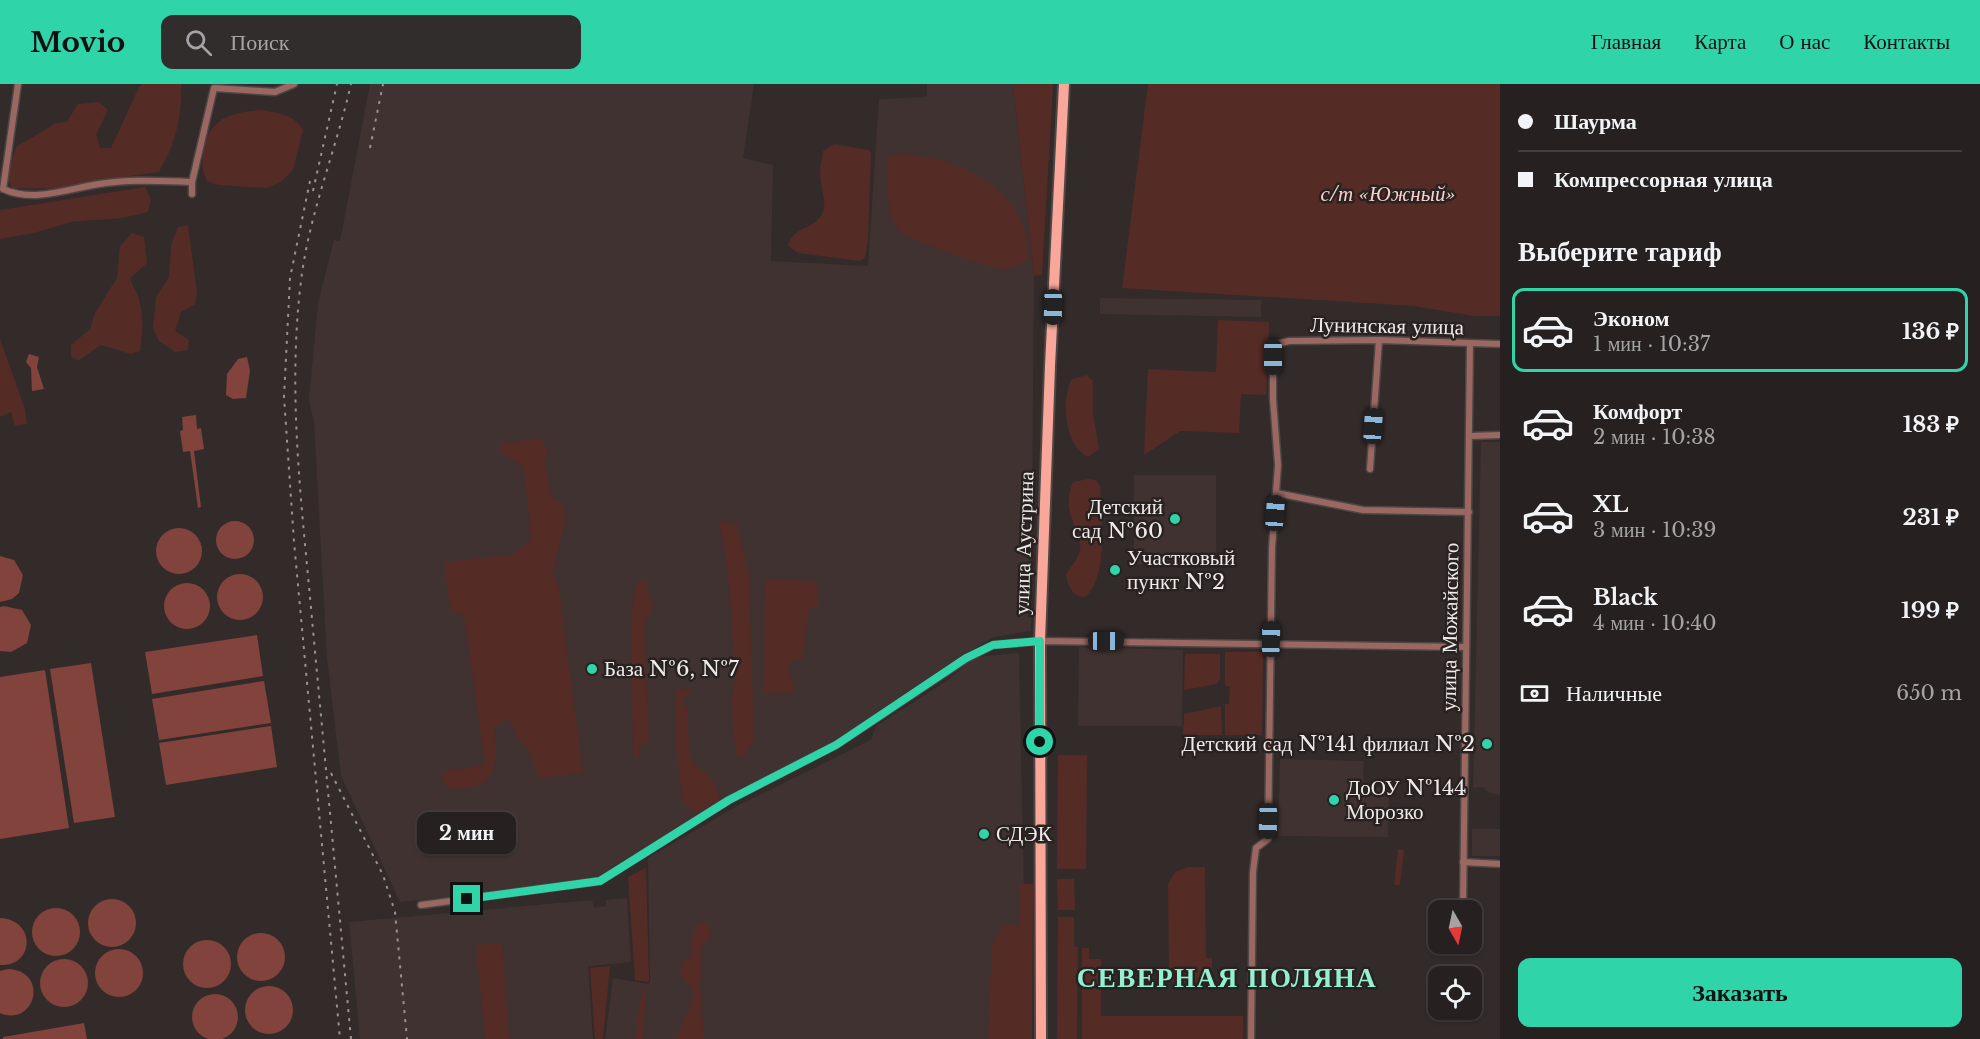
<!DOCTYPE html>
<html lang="ru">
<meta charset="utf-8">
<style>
:root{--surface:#262020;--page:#322d2d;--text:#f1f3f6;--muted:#a4a3a5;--line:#423e3e;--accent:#30d4a9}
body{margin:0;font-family:"Libre Baskerville",serif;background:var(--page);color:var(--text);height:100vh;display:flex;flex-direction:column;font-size:22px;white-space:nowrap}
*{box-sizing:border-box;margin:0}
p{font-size:20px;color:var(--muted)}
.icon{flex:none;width:33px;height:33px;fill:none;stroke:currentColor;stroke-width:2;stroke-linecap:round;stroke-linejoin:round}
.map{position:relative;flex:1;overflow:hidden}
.side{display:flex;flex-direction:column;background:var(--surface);width:480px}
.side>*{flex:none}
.hud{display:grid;align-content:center;height:132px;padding:0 18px;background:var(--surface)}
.needle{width:39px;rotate:171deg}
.fabs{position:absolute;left:1428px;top:816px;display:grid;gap:12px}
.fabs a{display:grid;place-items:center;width:54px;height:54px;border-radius:12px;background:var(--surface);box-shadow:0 2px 4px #0004,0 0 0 2px var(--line);font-size:30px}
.end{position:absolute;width:27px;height:27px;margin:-14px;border:8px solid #30d4a9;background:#111;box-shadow:0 0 0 3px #111}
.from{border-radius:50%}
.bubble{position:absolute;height:42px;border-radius:12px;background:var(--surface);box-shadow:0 2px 4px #0004,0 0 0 2px var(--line);font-size:20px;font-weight:800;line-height:42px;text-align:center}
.car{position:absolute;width:18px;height:36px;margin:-18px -9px;border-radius:8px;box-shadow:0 0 4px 2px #0007;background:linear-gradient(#222 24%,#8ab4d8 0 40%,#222 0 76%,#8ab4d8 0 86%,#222 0)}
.hud b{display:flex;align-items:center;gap:21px;height:57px;font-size:22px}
.hud b+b{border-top:2px solid var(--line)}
.hud i{width:15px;height:15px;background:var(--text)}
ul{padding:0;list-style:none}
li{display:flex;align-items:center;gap:18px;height:84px;margin:0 12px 9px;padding:0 6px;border:3px solid transparent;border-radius:12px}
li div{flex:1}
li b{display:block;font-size:22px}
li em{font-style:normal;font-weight:800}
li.active{border-color:var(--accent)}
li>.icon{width:54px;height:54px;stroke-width:1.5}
h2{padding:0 18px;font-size:27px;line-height:72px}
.pay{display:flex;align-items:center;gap:15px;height:66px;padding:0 18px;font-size:22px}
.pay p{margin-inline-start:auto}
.cta{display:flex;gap:12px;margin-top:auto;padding:12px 18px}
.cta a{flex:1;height:69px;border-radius:12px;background:var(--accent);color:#111;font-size:24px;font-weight:800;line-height:69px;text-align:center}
header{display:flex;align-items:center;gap:36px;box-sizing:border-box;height:84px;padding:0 30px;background:var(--accent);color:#111}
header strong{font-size:28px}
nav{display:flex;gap:33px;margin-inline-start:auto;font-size:21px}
.search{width:420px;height:54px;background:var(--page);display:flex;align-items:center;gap:15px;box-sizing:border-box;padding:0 21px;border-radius:12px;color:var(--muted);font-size:22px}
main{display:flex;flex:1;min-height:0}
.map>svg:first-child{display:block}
</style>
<header>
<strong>Movio</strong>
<div class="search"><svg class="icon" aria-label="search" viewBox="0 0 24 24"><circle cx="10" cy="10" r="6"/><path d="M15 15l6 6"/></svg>Поиск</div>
<nav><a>Главная</a><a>Карта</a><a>О нас</a><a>Контакты</a></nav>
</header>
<main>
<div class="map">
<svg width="1500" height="955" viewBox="0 0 1500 955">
<rect width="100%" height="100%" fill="#322b2a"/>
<!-- built -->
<g fill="#403230">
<polygon points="370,0 754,0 743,74 773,81 771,177 868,182 879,15 927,13 927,0 1013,0 1034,192 1031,547 993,553 827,661 707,726 592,796 400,818 341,692 327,574 314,338 309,316 318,219 334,156 340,157"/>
<polygon points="1100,214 1261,216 1261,233 1100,230"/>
<polygon points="1481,358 1500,358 1500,711 1490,709 1483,703 1473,704"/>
<rect x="1134" y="391" width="82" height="89"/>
<polygon points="1079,563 1183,566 1182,642 1078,642"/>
<polygon points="1019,569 1027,955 605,955 613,894 648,900 650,898 648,774 737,722 871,656 876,642 945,598 976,573"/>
<polygon points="1280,675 1364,677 1363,703 1389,704 1388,753 1278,752"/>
<rect x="1472" y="745" width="28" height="27"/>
<polygon points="627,814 631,878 588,882 593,955 360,955 349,838 592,816 594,824 606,822 606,816"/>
</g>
<!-- green -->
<g fill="#552b26">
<path d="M143,0h38c1,33 -5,59 -22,88l-58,8 -34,9 -55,-1 -5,-11 9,-30 40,-24 11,-1 11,-18 21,-2 9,8 -12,24 4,14h11l28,-61z"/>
<polygon points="1013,0 1053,0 1042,191 1034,192"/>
<polygon points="1148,0 1500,0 1500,232 1474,232 1414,222 1122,204"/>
<path d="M262,26c16,3 33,5 41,20l-10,40 -12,12 -15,6 -48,-3 -11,-4c-6,-12 -5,-20 -3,-33 6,-31 30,-36 58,-38z"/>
<path d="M834,60l36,6 1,5 -3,86 -3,17 -5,3 -62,-8 -10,-7c5,-21 28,-16 35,-34 4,-10 -3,-27 -3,-38 0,-7 2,-15 3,-23z"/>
<path d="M899,70c59,2 132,36 129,105 -7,7 -16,9 -25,10 -13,0 -97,-30 -104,-39 -14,-20 -12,-45 -12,-68l1,-4z"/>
<polygon points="145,103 151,115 148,128 123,134 71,138 34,149 0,155 0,126"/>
<polygon points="188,141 197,209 195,220 181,228 175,247 189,256 188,266 175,268 159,257 153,244 156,213 169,193 171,161 178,143"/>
<path d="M132,149l12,4 3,26 -17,15c2,7 6,12 8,18 6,18 5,37 2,55l-9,3 -30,-9 -22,15 -8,-3v-12l19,-16 5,-16 22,-35 3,-32z"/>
<polygon points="1218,236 1269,238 1266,311 1241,310 1239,349 1180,347 1144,371 1148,285 1216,288"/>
<polygon points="0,255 25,325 27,340 15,342 11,328 0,333"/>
<path d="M1087,291l6,6v32l6,36 -11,8c-23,-10 -28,-58 -16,-78z"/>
<path d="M540,354l8,13 -3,11 6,33 11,9 4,13 -13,55 6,17 24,184 -45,5 -9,-29 -10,-8 -11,-23 -14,9c6,39 1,69 -47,60l-5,-10 5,-7h13l25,-6 -21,-148 -14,-6 -6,-48 70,-8 17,-15 -7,-72 -24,-15 -1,-8z"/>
<path d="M1088,395l8,1 4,6c1,29 9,92 -15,111 -13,0 -17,-12 -19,-22 4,-9 12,-15 14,-25 3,-23 -21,-34 -7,-68z"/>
<path d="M719,437l18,3 12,50 5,167 -11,17 -7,-2c-2,-25 -7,-52 -1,-77 -4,-53 -4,-107 -16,-158z"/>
<polygon points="765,495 816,497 819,522 809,524 803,574 793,577 788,583 795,608 764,609"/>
<polygon points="637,496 646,498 653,523 644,541 649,657 640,661 639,675 633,670 631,534"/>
<polygon points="1225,568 1263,568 1262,651 1225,651 1225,620 1229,620 1230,603 1225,601"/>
<polygon points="1185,570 1220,570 1220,594 1217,600 1184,606"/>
<path d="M689,604l1,7 -7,2 1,8h3l2,47 4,12c14,8 26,21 26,37l-22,12 -14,-11 -7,-53v-58z"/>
<polygon points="1221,622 1222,651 1183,651 1184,630"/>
<polygon points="1058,671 1087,671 1086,785 1057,785"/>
<polygon points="1398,765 1404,766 1400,801 1394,801"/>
<polygon points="1188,783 1205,783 1206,874 1212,874 1212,898 1169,898 1168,800 1175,788"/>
<polygon points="646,784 649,896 648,898 635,896 628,793"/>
<polygon points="1057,795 1074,795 1075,826 1058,826"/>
<polygon points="1020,800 1033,800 1032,955 988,955 992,862 1002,842 1020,841"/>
<polygon points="1058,833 1074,833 1074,863 1078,863 1077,955 1057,955"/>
<path d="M699,837l8,3 5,10 -10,12 -2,41 4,52h-27c4,-16 14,-29 17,-45l-13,-20v-11l10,-6 1,-22z"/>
<polygon points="502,859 509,955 485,955 476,861"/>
<polygon points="1082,864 1089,864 1089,875 1101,875 1101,932 1243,932 1243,955 1082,955"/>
<polygon points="610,882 603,955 595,955 590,884"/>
<polygon points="642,905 646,905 643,955 635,955"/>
</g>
<!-- water -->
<g fill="#81433b">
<polygon points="29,270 39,273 37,283 44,305 32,307 31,284 26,278"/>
<polygon points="247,273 250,287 246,314 233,315 226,311 227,290 238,275"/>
<polygon points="196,331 197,345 201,344 204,365 194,367 201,423 198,424 190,367 183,368 180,347 183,346 182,333"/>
<circle cx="235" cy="456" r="19"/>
<circle cx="179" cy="467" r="23"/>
<polygon points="0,472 14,476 23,491 19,509 12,515 0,518"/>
<circle cx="240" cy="513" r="23"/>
<circle cx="187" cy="522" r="23"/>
<polygon points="4,522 22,526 31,541 27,559 11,568 0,567 0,523"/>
<polygon points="257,551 263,592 152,610 145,568"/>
<polygon points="91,579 115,733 74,739 50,585"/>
<polygon points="45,586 69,744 0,755 0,593"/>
<polygon points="264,597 271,639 159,656 152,615"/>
<polygon points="271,642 277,683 166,701 159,659"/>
<circle cx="112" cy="839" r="24"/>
<circle cx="56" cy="848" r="24"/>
<path d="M0,834c37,2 34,49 0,47z"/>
<circle cx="261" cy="873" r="24"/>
<circle cx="207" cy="880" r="24"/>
<circle cx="119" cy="889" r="24"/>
<circle cx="64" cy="899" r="24"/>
<path d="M8,885c42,2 27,59 -8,44v-42z"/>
<circle cx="269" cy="926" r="24"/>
<circle cx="215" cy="933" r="23"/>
<polygon points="84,939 87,955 3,955 3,953"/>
</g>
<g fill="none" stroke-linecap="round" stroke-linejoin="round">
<defs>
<g id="street">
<path d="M18,0l-15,105c31,14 64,0 96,-5 30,-5 62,-3 93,-2"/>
<polyline points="192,110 192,98 214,4 275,8 294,0"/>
<polyline points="1470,352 1500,351"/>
<polyline points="1370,385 1379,256"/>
<polyline points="1276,409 1363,426 1469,428"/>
<polyline points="1463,778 1500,780"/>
<polyline points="421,821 600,797 729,716 836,661 966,575 993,561 1040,557 1466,563"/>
<polyline points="1463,826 1470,260"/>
<polyline points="1463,860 1463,862"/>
<polyline points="1251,955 1253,788 1256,764 1268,755 1272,464 1278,381 1273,315 1273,261 1289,257 1379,256 1500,260"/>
</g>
<polyline id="primary" points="1041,955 1040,557 1050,282 1064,0"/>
</defs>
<!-- street casing -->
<use href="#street" stroke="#4d4645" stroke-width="9"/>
<!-- primary casing -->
<use href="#primary" stroke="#4d4645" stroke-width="14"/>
<!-- street -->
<use href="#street" stroke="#9a6761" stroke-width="6"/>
<!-- primary -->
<use href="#primary" stroke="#f9a79b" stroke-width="10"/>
<!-- rail -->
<g stroke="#999392" stroke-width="2" stroke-dasharray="3 6" stroke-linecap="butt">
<polyline points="370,64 383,0"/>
<polyline points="310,97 290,194 284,313 294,458 340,955"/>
<polyline points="313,107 337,0"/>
<polyline points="331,689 383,791 395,828 407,955"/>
<path d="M351,955c-13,-140 -26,-280 -39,-420 -10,-112 -25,-226 -11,-338 8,-67 35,-131 50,-197"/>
</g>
</g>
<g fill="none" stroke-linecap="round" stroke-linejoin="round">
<!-- route -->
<polyline stroke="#30d4a9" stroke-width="8" points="467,815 600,797 729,716 836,661 966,574 993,561 1040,557 1040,658"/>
</g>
<!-- markers -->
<g fill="#30d4a9" stroke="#282221" stroke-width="2">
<circle cx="1175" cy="435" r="6"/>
<circle cx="1115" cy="486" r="6"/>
<circle cx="592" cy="585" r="6"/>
<circle cx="1487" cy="660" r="6"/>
<circle cx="1334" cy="716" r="6"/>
<circle cx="984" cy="750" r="6"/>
</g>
<g text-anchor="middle" stroke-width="5" stroke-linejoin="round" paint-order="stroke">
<!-- park labels -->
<g font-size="21" font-style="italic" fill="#f9d0ca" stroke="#282221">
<text x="1388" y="117">с/т «Южный»</text>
</g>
<!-- street labels -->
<g font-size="21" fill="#f0ebea" stroke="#282221">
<text transform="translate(1387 242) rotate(1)" y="7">Лунинская улица</text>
<text transform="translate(1024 459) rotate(-88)" y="7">улица Аустрина</text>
<text transform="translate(1450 543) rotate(-89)" y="7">улица Можайского</text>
</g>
<!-- poi labels -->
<g font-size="21" fill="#f0ebea" stroke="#282221" text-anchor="start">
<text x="1163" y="430" text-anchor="end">Детский<tspan x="1163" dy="24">сад №60</tspan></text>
<text x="1127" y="481">Участковый<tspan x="1127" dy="24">пункт №2</tspan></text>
<text x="604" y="592">База №6, №7</text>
<text x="1475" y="667" text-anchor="end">Детский сад №141 филиал №2</text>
<text x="1346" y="711">ДоОУ №144<tspan x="1346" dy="24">Морозко</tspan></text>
<text x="996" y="757">СДЭК</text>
</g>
<!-- district labels -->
<g font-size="27" font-weight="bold" letter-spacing="1.5" fill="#93f0d0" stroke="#282221">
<text x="1227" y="903">СЕВЕРНАЯ ПОЛЯНА</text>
</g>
</g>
</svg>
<div class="fabs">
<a><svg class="needle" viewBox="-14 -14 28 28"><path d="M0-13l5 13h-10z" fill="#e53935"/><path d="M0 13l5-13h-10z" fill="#a4a3a5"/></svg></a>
<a><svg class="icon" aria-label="locate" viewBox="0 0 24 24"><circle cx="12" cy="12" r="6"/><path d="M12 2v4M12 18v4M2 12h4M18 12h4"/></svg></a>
</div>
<i class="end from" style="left:1040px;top:658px"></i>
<i class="end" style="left:467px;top:815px"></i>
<div class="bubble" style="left:417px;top:728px;width:99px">2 мин</div>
<i class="car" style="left:1053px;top:223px;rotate:181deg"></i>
<i class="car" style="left:1273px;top:273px;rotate:180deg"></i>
<i class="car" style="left:1373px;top:342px;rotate:4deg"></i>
<i class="car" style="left:1275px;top:429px;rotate:4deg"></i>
<i class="car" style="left:1271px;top:555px;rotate:1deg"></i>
<i class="car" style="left:1106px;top:557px;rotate:90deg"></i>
<i class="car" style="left:1268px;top:737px;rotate:181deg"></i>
</div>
<section class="side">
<div class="hud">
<b><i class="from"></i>Шаурма</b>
<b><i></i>Компрессорная улица</b>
</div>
<h2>Выберите тариф</h2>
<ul>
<li class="active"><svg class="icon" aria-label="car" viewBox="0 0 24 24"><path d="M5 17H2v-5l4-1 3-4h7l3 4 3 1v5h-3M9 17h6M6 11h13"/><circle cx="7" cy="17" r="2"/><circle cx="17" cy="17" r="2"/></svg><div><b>Эконом</b><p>1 мин · 10:37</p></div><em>136 ₽</em></li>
<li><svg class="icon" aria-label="car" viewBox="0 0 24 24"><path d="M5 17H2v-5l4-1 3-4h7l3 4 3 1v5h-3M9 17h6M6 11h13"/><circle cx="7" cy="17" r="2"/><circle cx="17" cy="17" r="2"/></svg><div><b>Комфорт</b><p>2 мин · 10:38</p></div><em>183 ₽</em></li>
<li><svg class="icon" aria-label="car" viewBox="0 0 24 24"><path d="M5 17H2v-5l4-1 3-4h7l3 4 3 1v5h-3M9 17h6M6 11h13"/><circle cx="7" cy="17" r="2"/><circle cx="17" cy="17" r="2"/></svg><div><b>XL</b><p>3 мин · 10:39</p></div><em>231 ₽</em></li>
<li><svg class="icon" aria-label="car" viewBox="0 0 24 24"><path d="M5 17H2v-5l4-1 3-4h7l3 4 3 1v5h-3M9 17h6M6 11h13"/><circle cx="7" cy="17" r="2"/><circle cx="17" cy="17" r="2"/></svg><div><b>Black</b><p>4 мин · 10:40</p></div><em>199 ₽</em></li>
</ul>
<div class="pay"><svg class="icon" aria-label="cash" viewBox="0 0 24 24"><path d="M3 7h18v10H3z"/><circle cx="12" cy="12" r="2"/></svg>Наличные<p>650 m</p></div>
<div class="cta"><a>Заказать</a></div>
</section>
</main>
